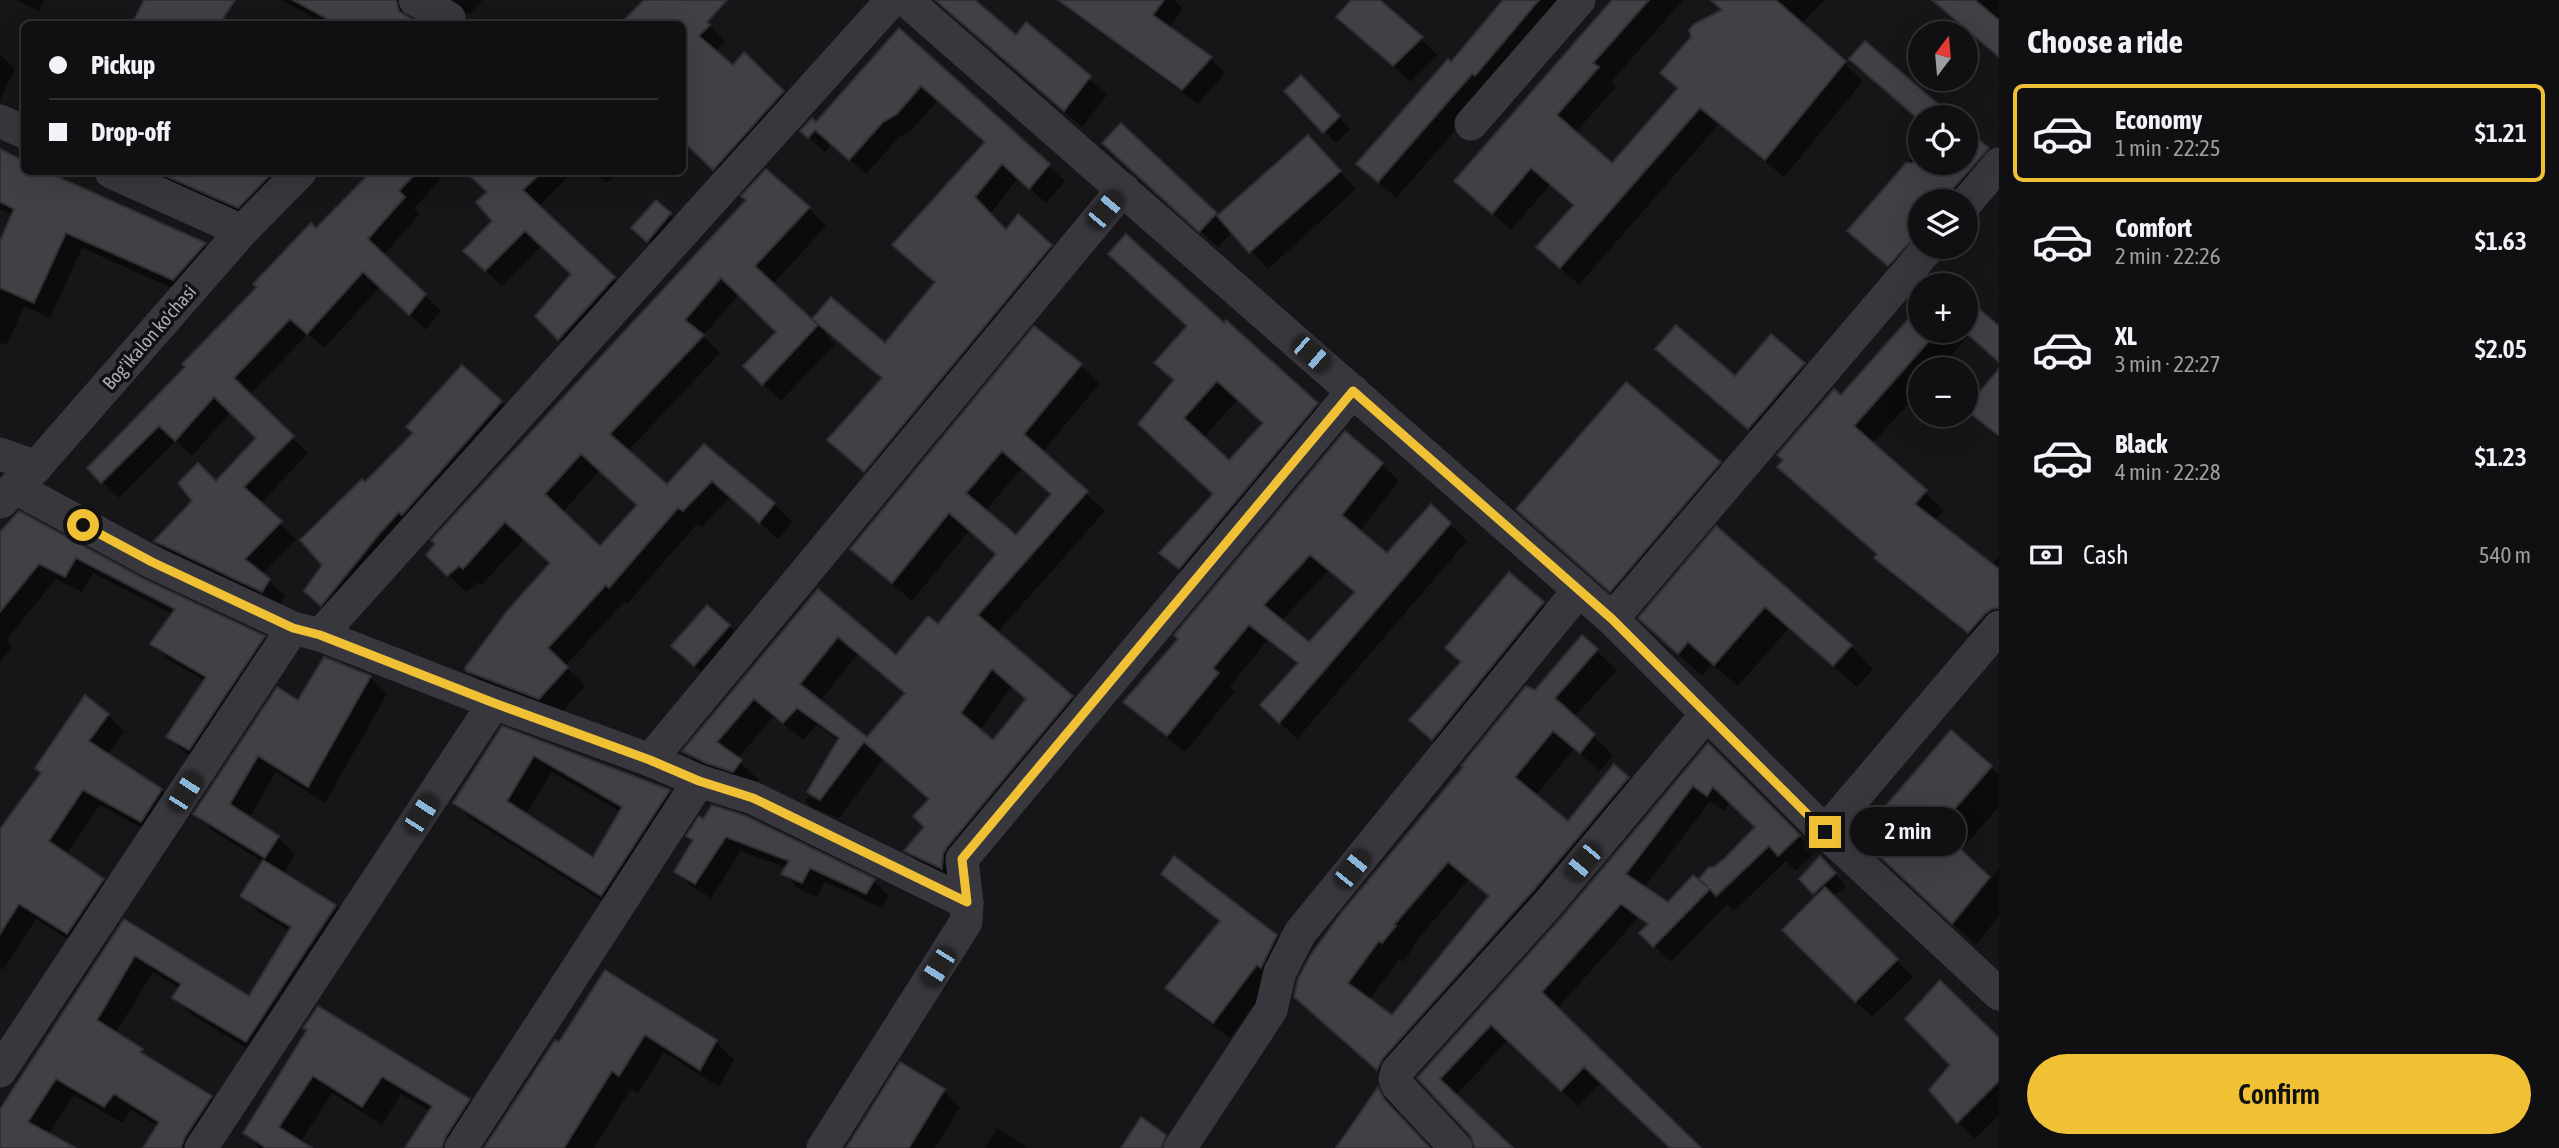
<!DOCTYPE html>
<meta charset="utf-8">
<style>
:root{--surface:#101012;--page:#19191b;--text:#f1f3f6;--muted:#9c9d9f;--line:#303032;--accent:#f0c035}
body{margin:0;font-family:"Asap Condensed",sans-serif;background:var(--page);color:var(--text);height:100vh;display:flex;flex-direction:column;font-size:26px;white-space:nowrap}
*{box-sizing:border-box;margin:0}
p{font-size:23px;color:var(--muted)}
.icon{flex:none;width:38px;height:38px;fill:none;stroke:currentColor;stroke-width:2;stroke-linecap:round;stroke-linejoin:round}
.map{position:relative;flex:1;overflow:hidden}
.panel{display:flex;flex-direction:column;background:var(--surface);width:560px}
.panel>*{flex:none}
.hud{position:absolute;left:21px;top:21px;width:665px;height:154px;border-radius:10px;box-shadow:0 7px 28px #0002,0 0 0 2px var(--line);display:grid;align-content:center;height:154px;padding:0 28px;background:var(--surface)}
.needle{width:46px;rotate:16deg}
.tools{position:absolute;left:1908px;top:21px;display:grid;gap:14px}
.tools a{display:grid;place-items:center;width:70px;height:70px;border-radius:50%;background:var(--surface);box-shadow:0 7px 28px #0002,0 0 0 2px var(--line);font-size:35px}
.end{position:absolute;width:32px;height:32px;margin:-16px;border:9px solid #f0c035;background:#111;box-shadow:0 0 0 4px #111}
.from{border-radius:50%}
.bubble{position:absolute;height:49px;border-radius:24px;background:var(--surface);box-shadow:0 7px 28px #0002,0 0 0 2px var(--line);font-size:23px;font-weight:600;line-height:49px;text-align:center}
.car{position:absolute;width:21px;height:42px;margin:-21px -10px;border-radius:9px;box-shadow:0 0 5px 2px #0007;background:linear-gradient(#222 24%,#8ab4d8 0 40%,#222 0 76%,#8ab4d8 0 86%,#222 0)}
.hud b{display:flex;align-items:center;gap:24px;height:66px;font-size:26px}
.hud b+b{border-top:2px solid var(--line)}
.hud i{width:18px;height:18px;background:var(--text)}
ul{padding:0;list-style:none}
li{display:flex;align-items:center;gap:21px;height:98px;margin:0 14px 10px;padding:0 14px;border:4px solid transparent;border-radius:10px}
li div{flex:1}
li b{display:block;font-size:26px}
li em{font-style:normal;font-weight:600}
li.current{border-color:var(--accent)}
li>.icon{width:63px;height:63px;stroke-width:1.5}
h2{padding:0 28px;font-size:32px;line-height:84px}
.pay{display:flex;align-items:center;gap:18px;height:77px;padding:0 28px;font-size:26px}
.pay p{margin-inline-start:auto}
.button{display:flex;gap:14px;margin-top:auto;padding:14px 28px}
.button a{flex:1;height:80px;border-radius:42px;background:var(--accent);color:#111;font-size:28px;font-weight:600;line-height:80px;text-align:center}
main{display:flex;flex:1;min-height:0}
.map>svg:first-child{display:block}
</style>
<main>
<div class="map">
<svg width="1999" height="1148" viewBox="0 0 1999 1148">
<rect width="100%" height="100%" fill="#161618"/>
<!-- shadow -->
<g fill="#0007" fill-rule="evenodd">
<polygon points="16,0 44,0 39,11"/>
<polygon points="146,0 214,0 201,24 134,24"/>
<polygon points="281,0 430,0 416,11 414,20 416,24 324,24"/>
<polygon points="449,0 483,0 469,14 446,2"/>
<polygon points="646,0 681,0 694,9 725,42 715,52 733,68 744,55 799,109 731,184 682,139 682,24 623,24"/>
<polygon points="933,0 972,0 1016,37 1026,24 1107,95 1082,127"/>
<polygon points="1059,0 1174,0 1183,9 1169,28 1210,58 1225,73 1198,104 1070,10"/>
<polygon points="1353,0 1377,0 1438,55 1411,82 1356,34"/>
<polygon points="1506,0 1570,0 1396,198 1359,164 1452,64"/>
<polygon points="1614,0 1683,0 1611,82 1616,87 1575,133 1612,166 1679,90 1662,73 1723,11 1710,0 1825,0 1801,24 1863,81 1784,177 1719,124 1579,285 1557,265 1575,206 1550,185 1511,230 1456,181"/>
<polygon points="1932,0 1999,0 1999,58"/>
<path d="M899,31l166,150 -19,22 -28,-25 -28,36 16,17 45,15 15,16 -186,224 -35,-31 38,-76 -57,-48 -2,2 11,11 -54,57 -36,-35 34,-34 -40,-38 -36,42 17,17 -93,99 40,35 37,-40 70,57 18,18 -14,17 -48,-42 -28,30 -5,-3 -70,80 -2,-3 -60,65 20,20 -27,30 -73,-27 -18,-19 85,-106 -28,-25 -43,47 -3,-4 -12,10 -38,-37 320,-355 61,8 17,18 -54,59 40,37 19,-22 54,45 51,-62 -42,-38 92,-102 -48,-43 -26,30 -13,7 -33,37 -34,-30 -7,8 -23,-21 14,-6zM600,470l39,36 -39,42 -38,-35z"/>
<polygon points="1865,43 1950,117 1920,117 1920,121 1851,59"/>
<polygon points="0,54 15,69 0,100"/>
<polygon points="1301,77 1350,129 1336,143 1286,91"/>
<polygon points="1121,125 1218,217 1308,137 1356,189 1268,269 1233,231 1218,247 1122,160"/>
<polygon points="1965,130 1999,161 1965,201 1920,201 1920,247 1906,282 1849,231 1920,149 1920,163 1965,163"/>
<polygon points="0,151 24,163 24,172 43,172 205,244 221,260 190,296 82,248 50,318 24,306 7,345 1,342 0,345 0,245 13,215 0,209"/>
<polygon points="131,172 320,172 314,172 257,226"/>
<polygon points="372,172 447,172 414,209 420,214 383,256 441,311 426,330 380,287 324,348 308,334 249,395 308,453 260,504 296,539 262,574 285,596 279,607 172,557 157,541 216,484 258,438 231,412 192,456 176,441 119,498 89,468"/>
<polygon points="467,172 573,172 538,207 630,295 575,355 538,316 573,275 542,245 502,286 481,267 495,221 489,192"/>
<polygon points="593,172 619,172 607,183"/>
<polygon points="656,202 675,220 653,245 639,233"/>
<path d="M1224,325l93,79 20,19 -156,149 -20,-19 53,-59 -54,-51 15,-61 -19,-19zM1237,400l27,24 -35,38 -26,-24z"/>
<polygon points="1999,328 1999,362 1969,335 1939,369 1920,369 1920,391 1872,444 1944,510 1934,521 1991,565 1999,556 1999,637 1988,650 1894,576 1876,558 1878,555 1841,397 1920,331"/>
<polygon points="1657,349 1735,378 1803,365 1821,382 1766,445"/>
<path d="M1081,365l18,19 -57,69 63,58 -108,122 94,83 -130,170 -36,-17 -19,-19 20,-23 4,-27 -47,-41 -44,59 -29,-12 -5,-5 3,-4 12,5 -11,-11 30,-50 -22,-16 -14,15 -29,-24 -37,43 22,21 -7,9 -49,-19 -18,-19 134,-159 77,65 42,-31 59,-70 -28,-25 -57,70 -60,-52zM1022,468l30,27 -36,43 -31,-27zM858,654l48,41 -38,44 -48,-38zM1012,686l16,14 -35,43 -14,-12z"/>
<polygon points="1999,372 1999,439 1967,408"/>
<polygon points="501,402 518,419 323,608 306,591 325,565 365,485 415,434"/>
<polygon points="1719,463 1742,486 1634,613 1518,509"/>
<path d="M1381,464l18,17 -40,51 28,23 63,-31 17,17 -170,198 -35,-34 36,-40 -31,-24 -37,45 5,5 -50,61 -42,-33 -18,-17zM1328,571l27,22 -46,51 -28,-23z"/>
<polygon points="19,514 143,581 264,637 280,654 206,765 185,753 168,736 205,681 169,660 153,644 174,615 93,573 82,592 56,579 6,640 12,647 0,662 0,532"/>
<polygon points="1716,529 1851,646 1873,669 1857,687 1789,628 1738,686 1712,664 1702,676 1663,640"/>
<polygon points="1509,574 1558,619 1448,754 1427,735"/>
<polygon points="729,626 740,637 706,676 685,658"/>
<path d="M1582,637l35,33 -43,47 39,38 -13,16 -26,-22 -39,47 33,27 46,-56 34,30 -251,291 -101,-91 239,-305zM1468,880l22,18 -98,120 -23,-18 30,-41 4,3 11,-15 -1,-2z"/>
<polygon points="370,677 387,694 325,803 276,772 249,818 278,837 295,854 283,874 307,946 310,948 337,907 352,923 263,1058 192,1015 175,998 180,989 153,972 115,1034 141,1050 154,1063 211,1098 228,1115 206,1148 145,1148 158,1126 131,1110 122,1123 74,1095 48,1135 72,1148 0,1148 0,1103 4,1106 124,921 250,999 291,932 260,913 243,896 263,862 213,831 195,814 298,702"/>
<polygon points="108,715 124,731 107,755 161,790 177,806 158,837 100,805 66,855 103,880 119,896 84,949 36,919 3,970 0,968 0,832"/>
<path d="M502,728l167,63 18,17 -68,104 -146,-92 -18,-17zM552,772l69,40 -27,48 -69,-45z"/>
<polygon points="1951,733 1999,775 1999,807 1960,851 1990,880 1999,868 1999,916 1976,945 1883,859"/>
<path d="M1708,746l107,106 -19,19 -10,-10 -52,50 -7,-7 -56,58 -29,-29 6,-7 -10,-8 -81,91 142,139h-28l-70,-66 -23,24 -70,-66 -53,56 56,52h-35l-4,-14 -53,-56 145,-160zM1710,801l14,10 6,-9 27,25 -42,42 -2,25 -20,-16 -25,27 -24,-17zM1733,877l3,3 -21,19 -1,-1 5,-7z"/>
<polygon points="745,818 874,881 889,896 882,908 825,882 817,897 799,889 784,874 787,868 741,851 711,898 691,886 676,871 695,841 703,821"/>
<polygon points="1831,869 1846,886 1833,897 1913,977 1872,1017 1784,930 1818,896 1802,879"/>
<polygon points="1163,874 1276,936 1292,952 1230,1038 1183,1004 1167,988 1221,923 1179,890"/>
<polygon points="606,972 716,1042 734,1060 719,1087 664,1052 638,1093 631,1089 594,1148 486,1148 560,1045"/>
<polygon points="308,1031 469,1100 487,1119 468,1148 407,1148 430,1111 401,1094 382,1125 332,1093 300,1143 309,1148 260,1148 245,1133"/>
<polygon points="1999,1041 1999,1115 1975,1139 1958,1122"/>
<polygon points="1378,1090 1397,1109 1404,1121 1429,1148 1339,1148"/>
<polygon points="944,1091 960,1107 935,1148 847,1148"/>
<polygon points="997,1128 1028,1148 985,1148"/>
</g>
<!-- building -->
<g fill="#404045" stroke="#303034" stroke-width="2" fill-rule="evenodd">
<polygon points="144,0 235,0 219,24 132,24"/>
<polygon points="293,0 396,0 399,11 420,24 336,24"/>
<polygon points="644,0 727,0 707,22 710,25 699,36 733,65 744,52 784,91 713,170 682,140 682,24 620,24"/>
<polygon points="935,0 975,0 1016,35 1026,22 1091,76 1064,111"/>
<polygon points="1058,0 1164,0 1153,15 1212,57 1182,90"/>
<polygon points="1351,0 1380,0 1423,37 1393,66 1336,17"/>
<polygon points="1503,0 1539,0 1475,76 1472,74 1378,182 1356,164 1448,59 1451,62"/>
<polygon points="1612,0 1649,0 1593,63 1599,67 1557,115 1612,163 1678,88 1660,73 1691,37 1689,30 1694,24 1722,10 1711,0 1776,0 1846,61 1765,160 1700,108 1560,268 1536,247 1574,205 1531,168 1492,214 1454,181"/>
<polygon points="1932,0 1975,0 1999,20 1999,57"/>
<polygon points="899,28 1050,164 1029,189 1002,164 975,197 1006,230 1018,214 1052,245 864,472 827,440 882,378 812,319 831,297 885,343 935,282 892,245 985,142 921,86 897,114 883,122 849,160 815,130 808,138 800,131 812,118 816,122"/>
<polygon points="1865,41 1939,105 1953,117 1916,117 1849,59"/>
<polygon points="1301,75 1340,116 1323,133 1284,91"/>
<polygon points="1121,123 1217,213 1199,232 1102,143"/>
<polygon points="1965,128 1989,148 1950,192 1946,201 1920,201 1920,231 1888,266 1847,231 1906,163 1965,163"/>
<polygon points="1308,135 1341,171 1249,253 1217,216"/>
<polygon points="0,149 24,161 24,172 47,172 206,243 173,280 66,233 34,303 0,288 0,241 14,209 0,202"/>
<path d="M766,169l44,38 -55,59 63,59 -56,60 -19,-19 33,-34 -55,-54 -36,42 19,15 -94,99 57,50 37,-40 71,59 -16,20 -47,-42 -29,30 -5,-3 -69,80 -3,-3 -58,63 20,19 -29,32 -73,-28 -1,-3 43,-58 42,-47 -45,-41 -42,47 -4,-3 -12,10 -21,-21 9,-11 -4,-4 315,-340 -5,-4zM581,454l56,51 -37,41 -55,-52z"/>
<polygon points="157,172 273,172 238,208"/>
<polygon points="371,172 417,172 399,191 405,197 368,239 426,294 409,315 363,272 307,334 290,319 234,378 294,436 244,487 282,521 245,559 270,579 262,592 154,541 192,501 178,483 198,463 216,481 256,438 214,397 175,441 159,426 101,483 87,468 185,367 182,364 257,287 253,284 311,223 316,228"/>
<polygon points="466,172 542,172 523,190 615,277 558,340 535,316 571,274 525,231 485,271 463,251 492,221 476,202 487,192"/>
<polygon points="656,200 671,213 647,242 631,228"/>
<path d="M1126,234l98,89 2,-3 92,83 -139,166 -20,-16 54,-59 -75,-70 36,-44 -20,-17 33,-37 -79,-72zM1217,381l46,42 -34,37 -45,-42z"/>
<polygon points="1965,297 1999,326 1999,362 1965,332"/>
<polygon points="1920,306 1920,331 1938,331 1854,426 1927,490 1915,504 1999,569 1999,608 1992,609 1985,614 1968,633 1874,558 1877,554 1777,467 1783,460 1777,455 1834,389 1841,395"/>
<polygon points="1676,325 1735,376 1771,334 1805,363 1748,429 1655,349"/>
<path d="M1034,326l48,38 -58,70 64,57 -110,124 95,81 -126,151 -4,7 -1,15 -38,-18 20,-24 -11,-11 16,-17 -65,-57 -44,58 -13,-8 32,-54 -42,-30 -14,15 -29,-24 -37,43 25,18 -9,12 -27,-9 -24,-12 136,-162 78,66 32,-39 10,8 58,-70 -47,-41 -57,70 -42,-34zM1002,451l49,43 -35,41 -50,-42zM838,637l67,56 -38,44 -67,-53zM992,669l34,30 -33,41 -32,-27z"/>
<polygon points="462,365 502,401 402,515 399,512 380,533 321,606 304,591 322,565 300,540 362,479 365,482 413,433 406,427"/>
<polygon points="1999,369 1999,436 1965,409"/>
<polygon points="1626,382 1721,462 1610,592 1516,509"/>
<path d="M1345,431l38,32 -41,52 45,38 44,-49 20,19 -172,200 -19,-18 38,-42 -49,-38 -36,43 6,5 -52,63 -44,-34 55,-63 -4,-4zM1310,555l45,37 -46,50 -45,-37z"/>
<polygon points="19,511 144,579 265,636 189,750 166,737 206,677 150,644 175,609 76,558 65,577 39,564 0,612 0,532"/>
<polygon points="1716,526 1852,645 1833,666 1765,607 1714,665 1688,642 1678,654 1638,618"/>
<polygon points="1509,572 1544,602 1432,740 1409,720 1461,662 1445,648"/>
<polygon points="707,605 730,625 694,666 671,646"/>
<path d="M1582,635l16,14 -43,49 40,36 -15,19 -27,-22 -38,46 53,44 46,-57 15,13 -96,114 -150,167 -6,12 -83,-73 4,-18 12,-23 31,-43 122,-146 -2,-1 65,-80 9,4zM1448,862l41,34 -97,119 -44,-32 31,-42 3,2 14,-17 -2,-1z"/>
<polygon points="324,657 371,676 308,787 258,756 230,804 279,836 265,858 193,814 277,687 298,700"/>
<polygon points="85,695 109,714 89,741 162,789 141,822 83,790 49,841 104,879 67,934 19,904 0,934 0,829 41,773 35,768"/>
<path d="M502,726l168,64 -69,106 -148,-93zM534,756l88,51 -29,50 -86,-56z"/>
<polygon points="1951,730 1992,766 1938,828 1990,877 1952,924 1859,837"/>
<path d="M1708,743l92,92 -22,21 -9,-10 -53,50 -6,-7 -57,58 -14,-14 9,-9 -27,-20 -79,88 159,156h-31l-86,-81 -23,24 -70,-66 -51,54 73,69h-38l-5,-13 -53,-57 145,-161zM1693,786l14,10 6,-9 42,40 -30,31 -11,9h-5l-10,12 9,8 -15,-12 -25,27 -42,-28z"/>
<polygon points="712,805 746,816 875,879 866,894 810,868 802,883 781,874 789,861 726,837 695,884 674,872 693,840 686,836 699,816 703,819"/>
<polygon points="1174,856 1277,935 1261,968 1257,965 1213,1023 1165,988 1220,921 1161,874"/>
<polygon points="1820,856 1836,873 1813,894 1799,879"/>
<polygon points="263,860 336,905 246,1042 172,998 181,984 135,956 97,1020 143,1049 140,1052 212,1096 185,1137 181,1148 143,1148 159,1122 114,1094 104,1107 56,1079 28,1122 76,1148 0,1148 0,1109 124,919 249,996 291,927 240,896"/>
<polygon points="1825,887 1898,959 1855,1002 1782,930"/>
<polygon points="605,970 717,1040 700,1070 645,1035 619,1076 612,1071 564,1148 484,1148 555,1040 559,1042"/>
<polygon points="1940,980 1999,1038 1999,1081 1957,1123 1929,1090 1950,1065 1905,1019"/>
<polygon points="318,1006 470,1099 445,1138 442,1148 405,1148 432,1106 382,1077 362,1107 313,1076 279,1127 312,1148 266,1148 243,1133 307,1030 303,1028"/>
<polygon points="900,1062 945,1089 909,1148 846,1148"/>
<polygon points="1378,1087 1384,1099 1430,1148 1336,1148"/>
<polygon points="1141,1117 1166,1135 1161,1148 1121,1148"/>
</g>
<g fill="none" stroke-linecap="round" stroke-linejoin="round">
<!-- street -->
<g stroke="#37373d" stroke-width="33">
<polyline points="415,0 449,18"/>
<polyline points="906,0 1612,619 1825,832 1999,994"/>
<polyline points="0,121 24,132"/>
<polyline points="1471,124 1579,0"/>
<polyline points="111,172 242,231"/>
<polyline points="1965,204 1999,164"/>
<polyline points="0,454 36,467"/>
<polyline points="14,487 152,562 293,628 320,635 494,703 650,760 699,781 753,798 967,903"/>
<polyline points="1,502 36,467 242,231 300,172"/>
<polyline points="1612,619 1929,247"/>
<polyline points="320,635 892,0"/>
<polyline points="650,760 1123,189"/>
<polyline points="1825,832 1999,627"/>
<polyline points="0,1071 293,628"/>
<polyline points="201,1148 494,703"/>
<polyline points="461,1148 699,781"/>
<polyline points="823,1148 966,922 967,903 962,859 1353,391"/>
<polyline points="1180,1148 1271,1010 1280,972 1300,933 1579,590"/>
<polyline points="1456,1148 1398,1086 1395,1079 1397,1071 1548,904 1706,715"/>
</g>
</g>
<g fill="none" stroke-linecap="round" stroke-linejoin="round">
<!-- route -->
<polyline stroke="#f0c035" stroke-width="9" points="83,525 152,562 293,628 320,635 494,703 650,760 699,781 753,798 967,902 962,859 1353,391 1612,619 1825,832"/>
</g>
<g text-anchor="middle" stroke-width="7" stroke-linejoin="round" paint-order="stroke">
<!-- street labels -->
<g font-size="19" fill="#a8abb8" stroke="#111113">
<text transform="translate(149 337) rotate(-49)" y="7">Bog'ikalon ko'chasi</text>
</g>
</g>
</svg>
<div class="tools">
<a><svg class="needle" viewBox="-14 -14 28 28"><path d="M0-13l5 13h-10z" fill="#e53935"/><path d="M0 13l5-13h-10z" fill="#9c9d9f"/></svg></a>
<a><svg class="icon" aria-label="locate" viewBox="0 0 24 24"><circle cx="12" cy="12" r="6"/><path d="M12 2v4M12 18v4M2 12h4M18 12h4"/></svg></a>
<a><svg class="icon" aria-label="layers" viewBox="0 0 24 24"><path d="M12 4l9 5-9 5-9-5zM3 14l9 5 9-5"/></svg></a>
<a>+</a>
<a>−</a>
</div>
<i class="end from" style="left:83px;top:525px"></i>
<i class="end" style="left:1825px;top:832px"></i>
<div class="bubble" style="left:1850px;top:807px;width:116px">2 min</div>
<i class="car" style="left:1105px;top:210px;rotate:40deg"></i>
<i class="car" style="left:1311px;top:354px;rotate:131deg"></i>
<i class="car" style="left:185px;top:792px;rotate:33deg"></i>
<i class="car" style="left:421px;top:814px;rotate:33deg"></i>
<i class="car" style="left:1583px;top:862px;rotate:220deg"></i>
<i class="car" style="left:1352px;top:869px;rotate:39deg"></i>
<i class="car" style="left:938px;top:967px;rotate:212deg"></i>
<div class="hud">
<b><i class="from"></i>Pickup</b>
<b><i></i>Drop-off</b>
</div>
</div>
<section class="panel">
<h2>Choose a ride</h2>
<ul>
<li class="current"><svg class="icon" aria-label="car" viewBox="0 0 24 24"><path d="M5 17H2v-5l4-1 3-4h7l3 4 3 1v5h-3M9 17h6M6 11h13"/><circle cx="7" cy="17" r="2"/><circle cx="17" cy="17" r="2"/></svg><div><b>Economy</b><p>1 min · 22:25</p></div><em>$1.21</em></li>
<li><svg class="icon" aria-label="car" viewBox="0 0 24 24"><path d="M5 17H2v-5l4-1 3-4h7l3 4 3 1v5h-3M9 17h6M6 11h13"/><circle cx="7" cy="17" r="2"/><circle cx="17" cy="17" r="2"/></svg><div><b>Comfort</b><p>2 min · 22:26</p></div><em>$1.63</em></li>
<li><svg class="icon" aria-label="car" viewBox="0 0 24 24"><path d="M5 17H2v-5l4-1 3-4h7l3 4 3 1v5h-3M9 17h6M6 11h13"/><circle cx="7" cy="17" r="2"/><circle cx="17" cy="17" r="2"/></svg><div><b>XL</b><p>3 min · 22:27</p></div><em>$2.05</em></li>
<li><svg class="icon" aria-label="car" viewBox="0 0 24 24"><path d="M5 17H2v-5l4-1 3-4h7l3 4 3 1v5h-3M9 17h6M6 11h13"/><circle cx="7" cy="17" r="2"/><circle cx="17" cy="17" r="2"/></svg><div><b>Black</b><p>4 min · 22:28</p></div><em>$1.23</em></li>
</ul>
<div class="pay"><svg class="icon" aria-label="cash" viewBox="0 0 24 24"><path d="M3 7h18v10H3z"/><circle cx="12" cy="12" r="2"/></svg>Cash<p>540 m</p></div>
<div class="button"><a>Confirm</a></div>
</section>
</main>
